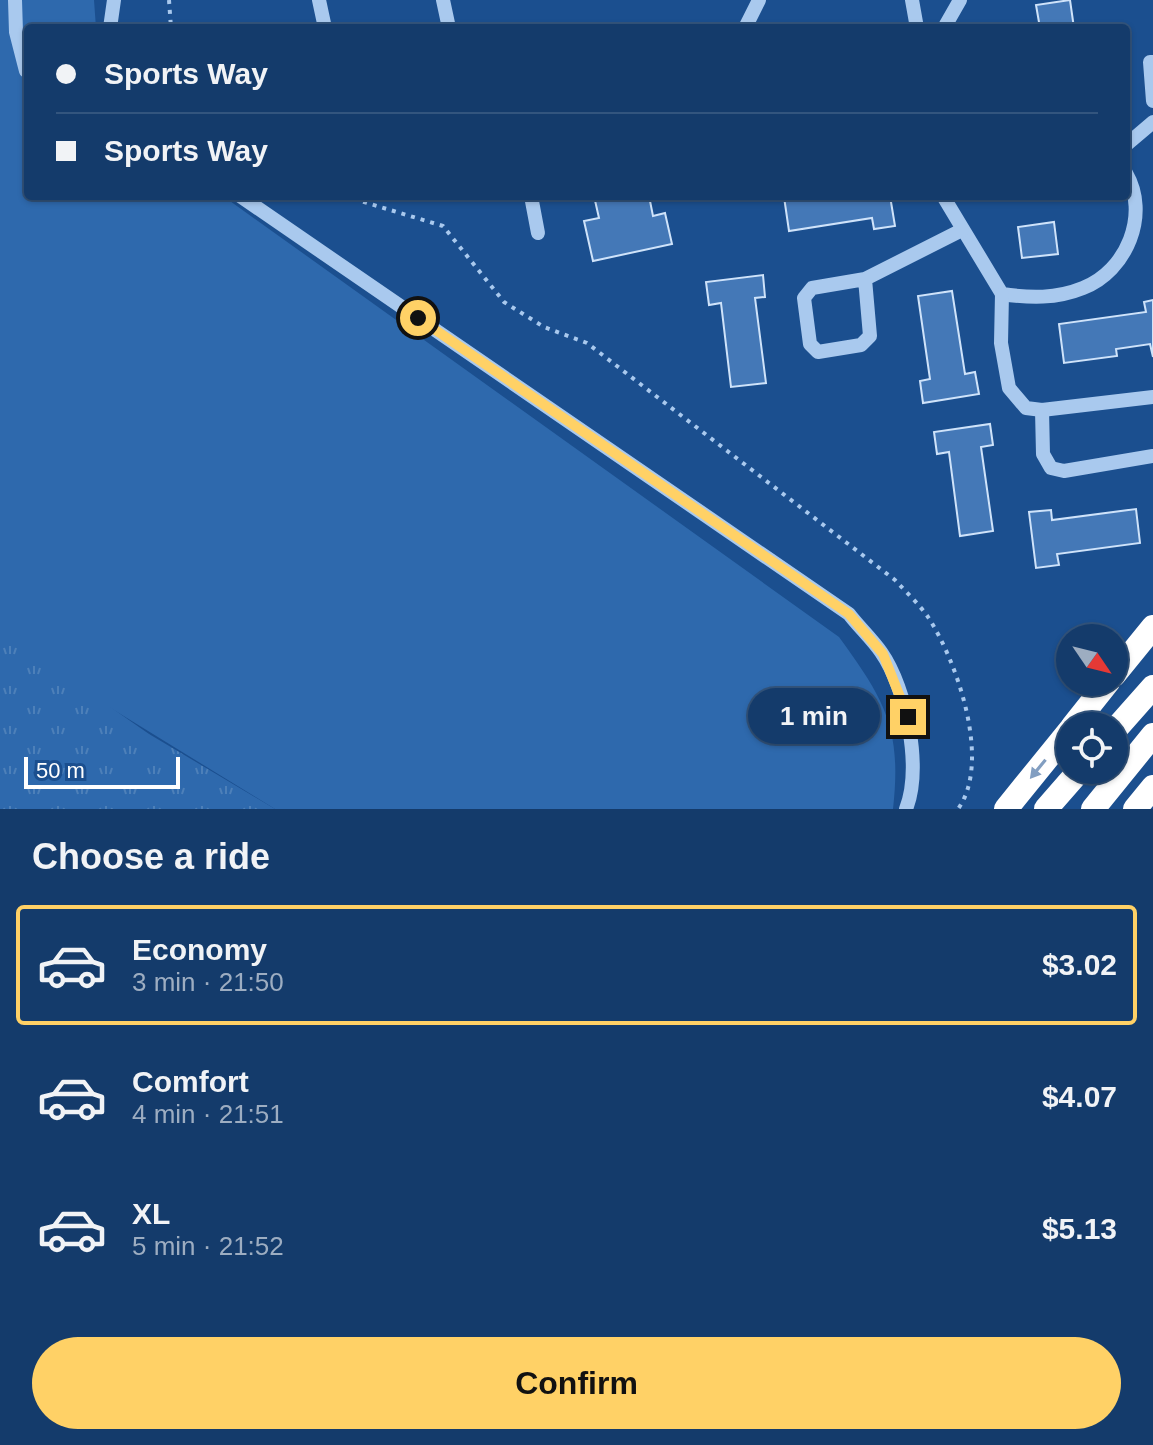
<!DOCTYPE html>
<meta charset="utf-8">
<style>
:root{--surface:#143b6b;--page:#214673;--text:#f1f3f6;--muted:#9dadc1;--line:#33557e;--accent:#ffd166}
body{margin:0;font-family:Arial,sans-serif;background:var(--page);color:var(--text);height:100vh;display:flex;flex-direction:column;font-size:30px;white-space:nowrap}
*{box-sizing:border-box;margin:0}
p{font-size:26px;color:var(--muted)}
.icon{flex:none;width:44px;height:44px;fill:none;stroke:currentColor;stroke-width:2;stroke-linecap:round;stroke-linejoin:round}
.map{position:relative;height:809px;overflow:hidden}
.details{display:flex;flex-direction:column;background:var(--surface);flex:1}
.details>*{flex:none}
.guide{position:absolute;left:24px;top:24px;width:1106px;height:176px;border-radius:8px;box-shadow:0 2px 6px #0004,0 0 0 2px var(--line);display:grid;align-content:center;height:176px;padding:0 32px;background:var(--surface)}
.needle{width:52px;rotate:125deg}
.controls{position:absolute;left:1056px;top:624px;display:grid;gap:16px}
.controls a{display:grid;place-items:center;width:72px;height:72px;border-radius:50%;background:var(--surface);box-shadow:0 2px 6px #0004,0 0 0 2px var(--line);font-size:40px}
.scale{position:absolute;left:24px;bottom:20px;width:156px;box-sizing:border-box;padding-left:8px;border:4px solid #fff;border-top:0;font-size:22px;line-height:28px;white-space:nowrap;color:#fff;-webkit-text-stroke:6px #1b4f8f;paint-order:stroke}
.end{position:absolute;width:36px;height:36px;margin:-18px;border:10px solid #ffd166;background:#111;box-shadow:0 0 0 4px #111}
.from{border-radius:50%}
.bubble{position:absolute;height:56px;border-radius:28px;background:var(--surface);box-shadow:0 2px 6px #0004,0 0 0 2px var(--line);font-size:26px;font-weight:700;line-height:56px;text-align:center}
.guide b{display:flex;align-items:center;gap:28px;height:76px;font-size:30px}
.guide b+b{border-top:2px solid var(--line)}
.guide i{width:20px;height:20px;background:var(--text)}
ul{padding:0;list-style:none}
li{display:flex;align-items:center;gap:24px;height:120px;margin:0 16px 12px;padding:0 16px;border:4px solid transparent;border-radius:8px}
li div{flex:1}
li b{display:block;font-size:30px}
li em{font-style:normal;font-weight:700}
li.active{border-color:var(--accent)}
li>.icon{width:72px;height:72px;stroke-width:1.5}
h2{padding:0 32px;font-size:36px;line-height:96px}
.button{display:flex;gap:16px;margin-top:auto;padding:16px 32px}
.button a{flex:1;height:92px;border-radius:48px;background:var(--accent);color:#111;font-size:32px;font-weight:700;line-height:92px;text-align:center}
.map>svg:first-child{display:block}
</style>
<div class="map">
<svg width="1153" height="809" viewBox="0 0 1153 809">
<defs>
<pattern id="park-tufts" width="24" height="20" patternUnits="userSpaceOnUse" patternTransform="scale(2)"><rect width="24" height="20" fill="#2e69ad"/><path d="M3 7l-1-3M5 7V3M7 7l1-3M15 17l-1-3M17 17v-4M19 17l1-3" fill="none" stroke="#4d80b9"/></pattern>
</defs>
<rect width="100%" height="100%" fill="#1b4f8f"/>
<!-- grass -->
<path fill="#2e69ad" d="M0,0h94l2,28h-68v168h195l616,441c46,63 63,92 54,172h-618l-275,-169z"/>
<!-- park -->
<polygon fill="url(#park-tufts)" points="4,633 149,734 275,809 0,809 0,640"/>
<!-- building -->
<g fill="#4478b7" stroke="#cfe3fa" stroke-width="2">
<polygon points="1070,0 1074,28 1040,28 1036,5"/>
<polygon points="594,196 649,196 653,216 665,213 672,244 593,261 584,221 599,218"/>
<polygon points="890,196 895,226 874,229 872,218 789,231 784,197"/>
<polygon points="1054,222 1058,254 1022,258 1018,227"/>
<polygon points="763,275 765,297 755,298 766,383 731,387 721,303 709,305 706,282"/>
<polygon points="952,291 965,374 975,372 979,394 923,403 920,381 930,379 918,296"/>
<polygon points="1153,300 1153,357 1150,344 1116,349 1117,356 1064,363 1059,324 1146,312 1144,302"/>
<polygon points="990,424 993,445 981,447 993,531 960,536 949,452 937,454 934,432"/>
<polygon points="1136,509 1140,543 1057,554 1059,565 1036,568 1029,512 1051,510 1052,520"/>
</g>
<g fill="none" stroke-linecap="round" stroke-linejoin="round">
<!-- path -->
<g stroke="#a9c9ee" stroke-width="4" stroke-dasharray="4 6" stroke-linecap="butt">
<polyline points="169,0 171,28"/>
<path d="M344,196l99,30 61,76 40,25 43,16 308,237c11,12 24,24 33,37 29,44 64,145 30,192"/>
</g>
<!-- minor -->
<g stroke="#a9c9ee" stroke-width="14">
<polyline points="15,0 16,32 26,71"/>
<polyline points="319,0 325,28"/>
<polyline points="443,0 449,28"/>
<polyline points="912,0 917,28"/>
<polyline points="110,28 114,0"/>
<polyline points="745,28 759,0"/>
<polyline points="944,28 960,0"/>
<polyline points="1153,62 1150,62 1153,101"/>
<polyline points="1126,145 1153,122"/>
<path d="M240,196l609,418c10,13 23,25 32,38 26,37 41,116 25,157"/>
<polyline points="531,196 538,233"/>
<path d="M943,196l59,98c28,4 54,5 81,-6 44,-17 67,-74 43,-115"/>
<polyline points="865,279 870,336 861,345 818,352 810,344 804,298 812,288 865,279 962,230"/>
<polyline points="1002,294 1001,343 1009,388 1026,408 1042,410 1153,397"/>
<polyline points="1042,410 1043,454 1051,468 1064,471 1153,456"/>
</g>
<!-- highway -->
<g stroke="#fff" stroke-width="24">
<polyline points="1114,675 1153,627"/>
<polyline points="1073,726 1108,682"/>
<polyline points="1114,731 1153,687"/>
<polyline points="1006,809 1070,730"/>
<polyline points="1046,809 1080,770"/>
<polyline points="1093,809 1153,735"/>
<polyline points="1135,809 1153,787"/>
</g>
</g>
<!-- one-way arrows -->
<defs><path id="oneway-solid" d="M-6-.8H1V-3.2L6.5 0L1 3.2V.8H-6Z" transform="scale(2)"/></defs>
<use fill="#829ec1" href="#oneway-solid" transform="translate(1038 769) rotate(129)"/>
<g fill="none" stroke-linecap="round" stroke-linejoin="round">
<!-- route -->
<polyline stroke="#ffd166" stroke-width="10" points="418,318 849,614 883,654 908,717"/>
</g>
</svg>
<div class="controls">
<a><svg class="needle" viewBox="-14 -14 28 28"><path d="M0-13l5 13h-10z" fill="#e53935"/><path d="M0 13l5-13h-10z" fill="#9dadc1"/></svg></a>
<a><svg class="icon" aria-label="locate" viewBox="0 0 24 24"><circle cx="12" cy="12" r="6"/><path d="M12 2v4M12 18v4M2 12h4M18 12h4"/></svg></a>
</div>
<div class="scale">50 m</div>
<i class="end from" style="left:418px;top:318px"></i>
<i class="end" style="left:908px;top:717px"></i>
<div class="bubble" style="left:748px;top:688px;width:132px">1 min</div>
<div class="guide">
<b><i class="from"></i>Sports Way</b>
<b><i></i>Sports Way</b>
</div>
</div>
<section class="details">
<h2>Choose a ride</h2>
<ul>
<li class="active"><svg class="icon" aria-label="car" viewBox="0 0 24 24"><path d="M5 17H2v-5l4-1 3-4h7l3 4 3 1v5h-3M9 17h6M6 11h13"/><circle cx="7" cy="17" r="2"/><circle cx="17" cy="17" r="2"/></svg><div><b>Economy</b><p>3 min · 21:50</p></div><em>$3.02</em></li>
<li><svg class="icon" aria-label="car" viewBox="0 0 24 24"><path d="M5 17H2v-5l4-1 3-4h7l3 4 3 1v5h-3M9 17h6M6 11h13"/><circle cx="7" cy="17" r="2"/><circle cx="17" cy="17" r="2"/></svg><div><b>Comfort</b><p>4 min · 21:51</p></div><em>$4.07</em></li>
<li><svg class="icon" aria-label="car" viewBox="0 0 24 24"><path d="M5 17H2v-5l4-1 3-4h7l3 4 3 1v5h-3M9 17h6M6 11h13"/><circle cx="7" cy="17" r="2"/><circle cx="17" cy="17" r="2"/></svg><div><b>XL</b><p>5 min · 21:52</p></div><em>$5.13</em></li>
</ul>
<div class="button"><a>Confirm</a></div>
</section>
